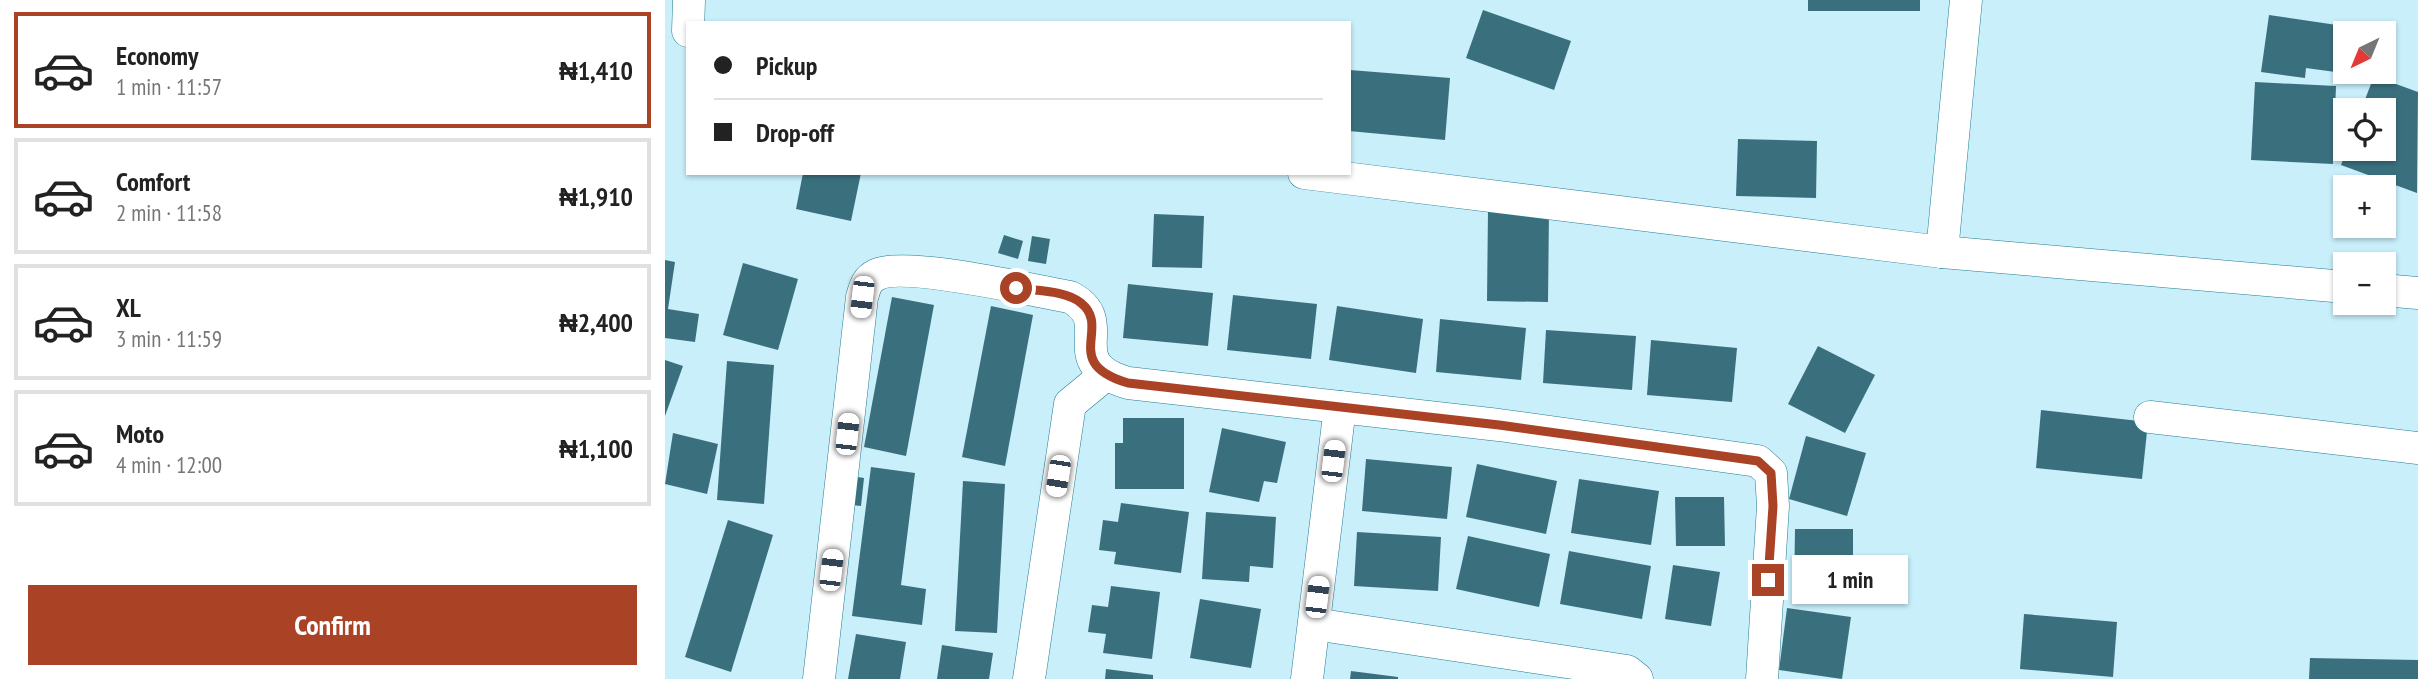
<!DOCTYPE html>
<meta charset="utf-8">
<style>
:root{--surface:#fff;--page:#f6f6f6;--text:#222;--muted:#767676;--line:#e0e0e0;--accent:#aa4225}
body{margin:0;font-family:"PT Sans Narrow",sans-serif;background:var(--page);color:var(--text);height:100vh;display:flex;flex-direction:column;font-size:26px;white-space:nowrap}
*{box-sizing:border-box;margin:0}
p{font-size:23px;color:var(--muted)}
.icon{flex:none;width:38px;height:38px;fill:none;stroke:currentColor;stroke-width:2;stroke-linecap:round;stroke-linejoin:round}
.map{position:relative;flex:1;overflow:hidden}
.side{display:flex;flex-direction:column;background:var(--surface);width:665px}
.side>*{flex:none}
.guide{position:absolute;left:21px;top:21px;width:665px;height:154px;border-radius:0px;box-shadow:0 2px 5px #0004;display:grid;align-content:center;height:154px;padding:0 28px;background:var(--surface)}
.needle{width:46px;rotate:223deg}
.tools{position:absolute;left:1668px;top:21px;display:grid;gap:14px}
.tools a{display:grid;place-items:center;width:63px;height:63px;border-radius:0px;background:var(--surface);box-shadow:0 2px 5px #0004;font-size:35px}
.end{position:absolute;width:32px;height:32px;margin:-16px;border:9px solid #aa4225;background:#fff;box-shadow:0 0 0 4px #fff}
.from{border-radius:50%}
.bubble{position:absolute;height:49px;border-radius:0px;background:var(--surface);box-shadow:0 2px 5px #0004;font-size:23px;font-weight:700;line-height:49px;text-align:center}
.car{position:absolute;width:21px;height:42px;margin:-21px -10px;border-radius:9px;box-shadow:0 0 5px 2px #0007;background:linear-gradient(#fff 24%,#345 0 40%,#fff 0 76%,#345 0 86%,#fff 0)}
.guide b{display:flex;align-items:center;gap:24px;height:66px;font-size:26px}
.guide b+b{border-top:2px solid var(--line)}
.guide i{width:18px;height:18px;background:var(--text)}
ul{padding:12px 0 0;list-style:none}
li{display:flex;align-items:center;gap:21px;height:116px;margin:0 14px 10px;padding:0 14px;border:4px solid var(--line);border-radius:0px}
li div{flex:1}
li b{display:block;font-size:26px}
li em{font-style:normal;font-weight:700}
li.current{border-color:var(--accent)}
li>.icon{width:63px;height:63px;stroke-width:1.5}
.action{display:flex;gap:14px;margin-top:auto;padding:14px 28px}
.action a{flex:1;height:80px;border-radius:0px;background:var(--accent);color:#fff;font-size:28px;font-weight:700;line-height:80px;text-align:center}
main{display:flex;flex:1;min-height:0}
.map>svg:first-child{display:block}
</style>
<main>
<section class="side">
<ul>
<li class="current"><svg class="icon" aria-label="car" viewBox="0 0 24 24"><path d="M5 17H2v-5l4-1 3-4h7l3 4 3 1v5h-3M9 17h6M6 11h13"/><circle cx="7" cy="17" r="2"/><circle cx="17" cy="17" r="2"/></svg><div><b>Economy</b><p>1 min · 11:57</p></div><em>₦1,410</em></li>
<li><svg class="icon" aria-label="car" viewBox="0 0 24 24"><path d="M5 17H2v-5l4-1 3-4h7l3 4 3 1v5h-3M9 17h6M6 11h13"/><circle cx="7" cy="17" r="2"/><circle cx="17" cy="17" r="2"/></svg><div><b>Comfort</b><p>2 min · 11:58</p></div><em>₦1,910</em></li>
<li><svg class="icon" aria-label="car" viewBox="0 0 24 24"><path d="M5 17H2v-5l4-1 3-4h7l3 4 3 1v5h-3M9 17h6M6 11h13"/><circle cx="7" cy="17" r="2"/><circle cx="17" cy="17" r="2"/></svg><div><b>XL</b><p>3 min · 11:59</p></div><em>₦2,400</em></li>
<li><svg class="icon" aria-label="car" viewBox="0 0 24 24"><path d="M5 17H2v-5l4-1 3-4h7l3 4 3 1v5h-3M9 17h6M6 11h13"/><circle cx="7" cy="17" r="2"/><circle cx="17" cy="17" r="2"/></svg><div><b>Moto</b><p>4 min · 12:00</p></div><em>₦1,100</em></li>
</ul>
<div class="action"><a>Confirm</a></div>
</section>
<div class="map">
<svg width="1753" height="679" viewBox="0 0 1753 679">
<rect width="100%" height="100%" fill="#c8effa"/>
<!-- building -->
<g fill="#3a707e">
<rect x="1143" y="0" width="112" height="11"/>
<polygon points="818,10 906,41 889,90 801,58"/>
<polygon points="1604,15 1692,28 1692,33 1680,33 1680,72 1686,72 1685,74 1641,68 1640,78 1596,72"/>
<polygon points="685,70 785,78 780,140 684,131"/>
<polygon points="1709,76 1753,92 1752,193 1676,165 1682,149 1718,149 1718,110 1696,110"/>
<polygon points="1590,82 1671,86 1668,164 1586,160"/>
<polygon points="1073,139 1152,141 1151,198 1071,196"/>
<polygon points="138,173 196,173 186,221 131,209"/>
<polygon points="823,210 884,211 883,302 822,301"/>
<polygon points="489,214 539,216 537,268 487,267"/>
<polygon points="339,235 358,241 353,259 333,253"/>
<polygon points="367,236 385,239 381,264 363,261"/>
<polygon points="0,260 10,262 3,309 34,314 30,342 0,338"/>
<polygon points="78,263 133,279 113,350 58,335"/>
<polygon points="463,284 548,293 543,346 458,338"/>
<polygon points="568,295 652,304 646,359 562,350"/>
<polygon points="227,297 269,305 241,456 199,447"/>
<polygon points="326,306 368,315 340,466 297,457"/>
<polygon points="672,306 758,319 751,373 664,360"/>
<polygon points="775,319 861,328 856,380 771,372"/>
<polygon points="881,330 971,336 967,390 878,383"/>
<polygon points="986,340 1072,348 1067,402 982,395"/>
<polygon points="1153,346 1210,375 1180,433 1123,404"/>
<polygon points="0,360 18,366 0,416"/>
<polygon points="62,361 109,365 99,504 52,500"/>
<polygon points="1376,410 1483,422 1477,479 1371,468"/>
<polygon points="458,418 519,418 519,489 450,489 450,443 458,443"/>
<polygon points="557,428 621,442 612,483 599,481 594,502 544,492"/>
<polygon points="8,433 53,444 42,494 0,484"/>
<polygon points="1141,436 1201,453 1182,516 1124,499"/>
<polygon points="701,459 787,467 782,519 697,511"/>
<polygon points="812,464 892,481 881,534 801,517"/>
<polygon points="206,467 250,473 236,585 261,589 257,625 187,616"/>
<polygon points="180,475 199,478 196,506 177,504"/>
<polygon points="914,479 994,491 986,545 906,533"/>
<polygon points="298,481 340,484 332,633 290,631"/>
<polygon points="1010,497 1059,497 1060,546 1011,546"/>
<polygon points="456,503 524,512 516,573 449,564 451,552 434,550 438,520 453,522"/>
<polygon points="541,512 611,517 608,568 585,566 584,582 537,579"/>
<polygon points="63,520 108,535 66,672 20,657"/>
<polygon points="1130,529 1188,529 1188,597 1129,596"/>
<polygon points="692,532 776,537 773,591 689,586"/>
<polygon points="803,536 885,554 874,607 791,589"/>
<polygon points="904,551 986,566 977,619 895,604"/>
<polygon points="1008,565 1055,572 1046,626 1000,619"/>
<polygon points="446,586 495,592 487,659 438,653 441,634 423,632 427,605 443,607"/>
<polygon points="535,599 596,609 586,668 525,658"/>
<polygon points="1122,608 1186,617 1177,679 1114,670"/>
<polygon points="1359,614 1452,622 1448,677 1355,669"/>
<polygon points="191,634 241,642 235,679 183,679"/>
<polygon points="277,645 328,653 324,679 272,679"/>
<polygon points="1645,658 1753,660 1753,679 1644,679"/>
<polygon points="441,669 488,675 488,679 440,679"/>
<polygon points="686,671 733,677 733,679 685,679"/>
</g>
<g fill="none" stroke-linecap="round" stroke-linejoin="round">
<defs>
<g id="minor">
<polyline points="23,31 24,0"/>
<polyline points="639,173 1277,252 1680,287"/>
<polyline points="1277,252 1301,0"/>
<polyline points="1718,290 1753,293"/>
<polyline points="1485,417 1753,448"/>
<polyline points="649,624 962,671 972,679"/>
<path d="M154,679l43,-382c3,-9 4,-17 14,-22 27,-15 158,16 194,22 49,26 -13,65 58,86l371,42 259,36 13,12 2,33 -11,173"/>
<polyline points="364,679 405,404 439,376"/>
<polyline points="642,679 675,407"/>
</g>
</defs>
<!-- minor casing -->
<use href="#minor" stroke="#247e92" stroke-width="33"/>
<!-- minor -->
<use href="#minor" stroke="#fff" stroke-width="32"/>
</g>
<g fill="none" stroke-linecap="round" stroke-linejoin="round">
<!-- route -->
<path stroke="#aa4225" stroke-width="9" d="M351,288c19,3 50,2 65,15 31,25 -21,60 47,80l371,42 259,36 13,12 2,33 -5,74"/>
</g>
</svg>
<div class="tools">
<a><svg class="needle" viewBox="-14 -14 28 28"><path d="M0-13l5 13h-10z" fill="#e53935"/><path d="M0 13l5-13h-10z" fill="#767676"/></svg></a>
<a><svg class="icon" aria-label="locate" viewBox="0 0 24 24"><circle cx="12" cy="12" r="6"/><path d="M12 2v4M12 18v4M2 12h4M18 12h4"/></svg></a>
<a>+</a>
<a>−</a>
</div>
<i class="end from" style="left:351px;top:288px"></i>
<i class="end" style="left:1103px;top:580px"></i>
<div class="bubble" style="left:1127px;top:555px;width:116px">1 min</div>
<i class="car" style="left:197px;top:297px;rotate:187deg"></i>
<i class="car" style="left:182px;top:434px;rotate:6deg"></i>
<i class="car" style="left:668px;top:461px;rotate:7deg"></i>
<i class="car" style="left:393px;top:476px;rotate:189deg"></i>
<i class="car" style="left:166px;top:570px;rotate:7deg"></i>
<i class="car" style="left:652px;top:597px;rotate:7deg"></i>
<div class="guide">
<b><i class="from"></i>Pickup</b>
<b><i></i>Drop-off</b>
</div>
</div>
</main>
